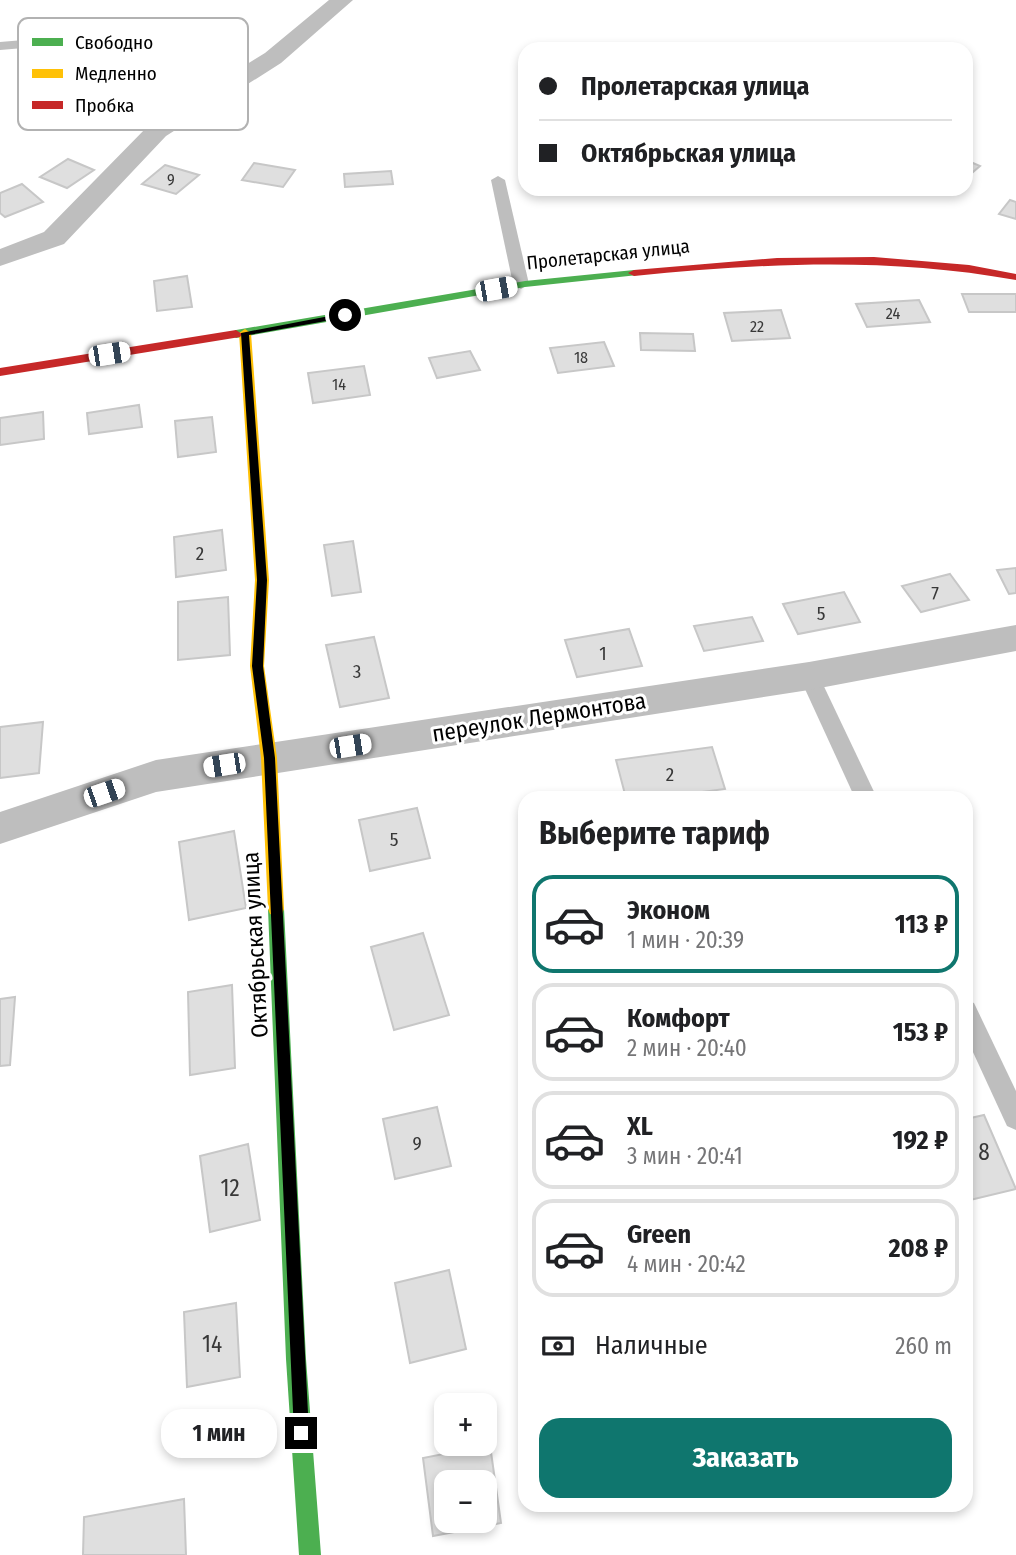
<!DOCTYPE html>
<html lang="ru">
<meta charset="utf-8">
<style>
:root{--surface:#fff;--page:#f2f2f2;--text:#202124;--muted:#757577;--line:#e0e0e0;--accent:#0f766e}
body{margin:0;font-family:"Fira Sans Condensed",sans-serif;background:var(--page);color:var(--text);height:100vh;display:flex;flex-direction:column;font-size:26px;white-space:nowrap}
*{box-sizing:border-box;margin:0}
p{font-size:23px;color:var(--muted)}
.icon{flex:none;width:38px;height:38px;fill:none;stroke:currentColor;stroke-width:2;stroke-linecap:round;stroke-linejoin:round}
.map{position:relative;flex:1;overflow:hidden}
.panel{position:absolute;left:518px;top:791px;width:455px;height:721px;display:flex;flex-direction:column;background:var(--surface);border-radius:21px;box-shadow:0 4px 10px #0003}
.panel>*{flex:none}
.banner{position:absolute;left:518px;top:42px;width:455px;height:154px;border-radius:21px;box-shadow:0 4px 10px #0003;display:grid;align-content:center;height:154px;padding:0 21px;background:var(--surface)}
.controls{position:absolute;left:434px;top:1393px;display:grid;gap:14px}
.controls a{display:grid;place-items:center;width:63px;height:63px;border-radius:14px;background:var(--surface);box-shadow:0 4px 10px #0003;font-size:35px}
.end{position:absolute;width:32px;height:32px;margin:-16px;border:9px solid #000;background:#fff;box-shadow:0 0 0 4px #fff}
.from{border-radius:50%}
.bubble{position:absolute;height:49px;border-radius:21px;background:var(--surface);box-shadow:0 4px 10px #0003;font-size:23px;font-weight:700;line-height:49px;text-align:center}
.car{position:absolute;width:21px;height:42px;margin:-21px -10px;border-radius:9px;box-shadow:0 0 5px 2px #0007;background:linear-gradient(#fff 24%,#345 0 40%,#fff 0 76%,#345 0 86%,#fff 0)}
.banner b{display:flex;align-items:center;gap:24px;height:66px;font-size:26px}
.banner b+b{border-top:2px solid var(--line)}
.banner i{width:18px;height:18px;background:var(--text)}
ul{padding:0;list-style:none}
li{display:flex;align-items:center;gap:21px;height:98px;margin:0 14px 10px;padding:0 7px;border:4px solid var(--line);border-radius:21px}
li div{flex:1}
li b{display:block;font-size:26px}
li em{font-style:normal;font-weight:700}
li.current{border-color:var(--accent)}
li>.icon{width:63px;height:63px;stroke-width:1.5}
h2{padding:0 21px;font-size:32px;line-height:84px}
.pay{display:flex;align-items:center;gap:18px;height:77px;padding:0 21px;font-size:26px}
.pay p{margin-inline-start:auto}
.action{display:flex;gap:14px;margin-top:auto;padding:14px 21px}
.action a{flex:1;height:80px;border-radius:21px;background:var(--accent);color:#fff;font-size:28px;font-weight:700;line-height:80px;text-align:center}
.map>svg:first-child{display:block}
</style>
<div class="map">
<svg width="1016" height="1555" viewBox="0 0 1016 1555">
<rect width="100%" height="100%" fill="#fff"/>
<!-- building -->
<g fill="#dfdfdf" stroke="#c7c7c7" stroke-width="2" fill-rule="evenodd">
<polygon points="68,159 94,170 67,188 40,177"/>
<polygon points="966,160 980,166 966,178"/>
<polygon points="254,163 295,170 283,187 242,180"/>
<polygon points="165,165 199,175 176,194 142,184"/>
<polygon points="391,171 393,184 345,187 344,174"/>
<polygon points="22,184 43,202 5,217 0,213 0,193"/>
<polygon points="1010,200 1016,202 1016,219 999,214"/>
<polygon points="187,276 192,307 157,311 154,281"/>
<polygon points="962,294 1016,294 1016,312 969,312"/>
<polygon points="919,300 930,322 867,327 856,304"/>
<polygon points="781,310 790,338 732,341 724,313"/>
<polygon points="640,333 693,334 695,351 641,350"/>
<polygon points="604,342 614,366 558,373 550,348"/>
<polygon points="470,351 480,370 437,378 429,358"/>
<polygon points="364,366 370,395 313,403 308,373"/>
<polygon points="139,405 142,427 89,434 87,413"/>
<polygon points="43,412 44,439 0,445 0,418"/>
<polygon points="212,417 216,452 178,457 175,421"/>
<polygon points="222,530 226,570 176,577 174,537"/>
<polygon points="353,541 361,592 332,596 324,545"/>
<polygon points="1016,568 1016,593 1009,594 997,570"/>
<polygon points="950,574 969,600 921,612 902,586"/>
<polygon points="844,592 860,622 798,634 783,604"/>
<polygon points="228,597 230,655 178,660 178,602"/>
<polygon points="752,617 763,641 704,651 694,626"/>
<polygon points="629,629 642,666 577,677 565,640"/>
<polygon points="374,637 389,698 340,707 326,645"/>
<polygon points="43,722 39,773 0,778 0,727"/>
<polygon points="712,747 725,789 656,798 626,798 616,760"/>
<polygon points="417,808 430,858 370,871 359,820"/>
<polygon points="234,831 246,908 189,920 179,842"/>
<polygon points="423,933 449,1015 394,1030 371,947"/>
<polygon points="232,985 235,1068 190,1075 188,992"/>
<polygon points="15,997 10,1065 0,1066 0,999"/>
<polygon points="437,1107 451,1166 395,1179 383,1119"/>
<polygon points="984,1115 1016,1189 966,1201 966,1119"/>
<polygon points="248,1144 260,1220 210,1232 200,1156"/>
<polygon points="449,1270 466,1349 410,1363 395,1283"/>
<polygon points="236,1303 240,1377 187,1387 184,1312"/>
<path d="M490,1445l11,78 -68,13 -10,-78zM446,1482h39v39h-39z"/>
<polygon points="184,1499 186,1555 83,1555 84,1517"/>
</g>
<g fill="none" stroke-linecap="round" stroke-linejoin="round">
<!-- lane -->
<g fill="#bebebe" fill-rule="evenodd">
<polygon points="191,26 218,35 229,49 212,77 163,133 158,134 151,130 202,72 217,49 210,41 190,34 0,50 0,42"/>
<polygon points="498,176 505,180 529,284 521,289 513,284 491,180"/>
<polygon points="809,668 816,671 819,676 877,798 855,798 799,676 802,671"/>
<polygon points="966,1000 974,1003 1016,1091 1016,1130 1007,1126 966,1037"/>
</g>
<!-- street -->
<g fill="#bebebe" fill-rule="evenodd">
<polygon points="329,0 353,0 281,63 166,136 64,244 0,266 0,249 44,232 148,126 265,53"/>
<polygon points="1016,625 1016,651 809,690 156,792 0,844 0,812 156,760 809,662"/>
</g>
<!-- fast -->
<g fill="#4caf50" fill-rule="evenodd">
<polygon points="634,270 638,271 638,275 525,287 236,338 230,334 236,330 525,281"/>
<polygon points="276,902 282,904 284,909 306,1359 321,1555 299,1555 286,1359 268,909 270,904"/>
</g>
<!-- slow -->
<polygon fill="#ffc107" fill-rule="evenodd" points="245,329 251,333 269,580 264,666 277,758 284,909 282,914 276,916 270,914 268,909 261,758 250,666 255,580 239,333"/>
<!-- jam -->
<g fill="#c62828" fill-rule="evenodd">
<path d="M874,257l95,8 47,9v6c-128,-23 -253,-17 -382,-4l-6,-3 6,-3 143,-12z"/>
<polygon points="236,330 242,334 240,337 0,376 0,368"/>
</g>
</g>
<!-- route -->
<polygon fill="#000" points="345,313 348,317 249,335 267,580 263,666 275,758 309,1433 307,1438 301,1440 296,1438 294,1433 264,758 252,666 257,580 241,333"/>
<g text-anchor="middle" stroke-width="6" stroke-linejoin="round" paint-order="stroke">
<!-- far-number labels -->
<g font-size="16" fill="#383838">
<text x="171" y="185">9</text>
<text x="893" y="319">24</text>
<text x="757" y="332">22</text>
<text x="581" y="363">18</text>
<text x="339" y="390">14</text>
</g>
<!-- far-street labels -->
<g font-size="19" fill="#000" stroke="#fff">
<text transform="translate(608 254) rotate(-6)" y="7">Пролетарская улица</text>
</g>
<!-- number labels -->
<g font-size="19" fill="#383838">
<text x="200" y="560">2</text>
<text x="935" y="600">7</text>
<text x="821" y="620">5</text>
<text x="603" y="660">1</text>
<text x="357" y="678">3</text>
<text x="670" y="781">2</text>
<text x="394" y="846">5</text>
<text x="417" y="1150">9</text>
</g>
<!-- street labels -->
<g font-size="23" fill="#000" stroke="#fff">
<text transform="translate(539 717) rotate(-9)" y="8">переулок Лермонтова</text>
<text transform="translate(255 945) rotate(-93)" y="8">Октябрьская улица</text>
</g>
<!-- near-number labels -->
<g font-size="23" fill="#383838">
<text x="984" y="1160">8</text>
<text x="230" y="1196">12</text>
<text x="212" y="1352">14</text>
</g>
</g>
<!-- legend -->
<rect x="18" y="18" width="230" height="112" rx="10" fill="#fff" stroke="#b2b2b2" stroke-width="2"/>
<rect x="32" y="38" width="31" height="8" fill="#4caf50"/>
<rect x="32" y="69" width="31" height="9" fill="#ffc107"/>
<rect x="32" y="101" width="31" height="8" fill="#c62828"/>
<g font-size="19" fill="#000">
<text x="75" y="49">Свободно</text>
<text x="75" y="80">Медленно</text>
<text x="75" y="112">Пробка</text>
</g>
</svg>
<div class="controls">
<a>+</a>
<a>−</a>
</div>
<i class="end from" style="left:345px;top:315px"></i>
<i class="end" style="left:301px;top:1433px"></i>
<div class="bubble" style="left:161px;top:1409px;width:116px">1 мин</div>
<i class="car" style="left:496px;top:289px;rotate:80deg"></i>
<i class="car" style="left:109px;top:354px;rotate:81deg"></i>
<i class="car" style="left:350px;top:746px;rotate:81deg"></i>
<i class="car" style="left:224px;top:765px;rotate:261deg"></i>
<i class="car" style="left:104px;top:793px;rotate:71deg"></i>
<div class="banner">
<b><i class="from"></i>Пролетарская улица</b>
<b><i></i>Октябрьская улица</b>
</div>
<section class="panel">
<h2>Выберите тариф</h2>
<ul>
<li class="current"><svg class="icon" aria-label="car" viewBox="0 0 24 24"><path d="M5 17H2v-5l4-1 3-4h7l3 4 3 1v5h-3M9 17h6M6 11h13"/><circle cx="7" cy="17" r="2"/><circle cx="17" cy="17" r="2"/></svg><div><b>Эконом</b><p>1 мин · 20:39</p></div><em>113 ₽</em></li>
<li><svg class="icon" aria-label="car" viewBox="0 0 24 24"><path d="M5 17H2v-5l4-1 3-4h7l3 4 3 1v5h-3M9 17h6M6 11h13"/><circle cx="7" cy="17" r="2"/><circle cx="17" cy="17" r="2"/></svg><div><b>Комфорт</b><p>2 мин · 20:40</p></div><em>153 ₽</em></li>
<li><svg class="icon" aria-label="car" viewBox="0 0 24 24"><path d="M5 17H2v-5l4-1 3-4h7l3 4 3 1v5h-3M9 17h6M6 11h13"/><circle cx="7" cy="17" r="2"/><circle cx="17" cy="17" r="2"/></svg><div><b>XL</b><p>3 мин · 20:41</p></div><em>192 ₽</em></li>
<li><svg class="icon" aria-label="car" viewBox="0 0 24 24"><path d="M5 17H2v-5l4-1 3-4h7l3 4 3 1v5h-3M9 17h6M6 11h13"/><circle cx="7" cy="17" r="2"/><circle cx="17" cy="17" r="2"/></svg><div><b>Green</b><p>4 мин · 20:42</p></div><em>208 ₽</em></li>
</ul>
<div class="pay"><svg class="icon" aria-label="cash" viewBox="0 0 24 24"><path d="M3 7h18v10H3z"/><circle cx="12" cy="12" r="2"/></svg>Наличные<p>260 m</p></div>
<div class="action"><a>Заказать</a></div>
</section>
</div>
